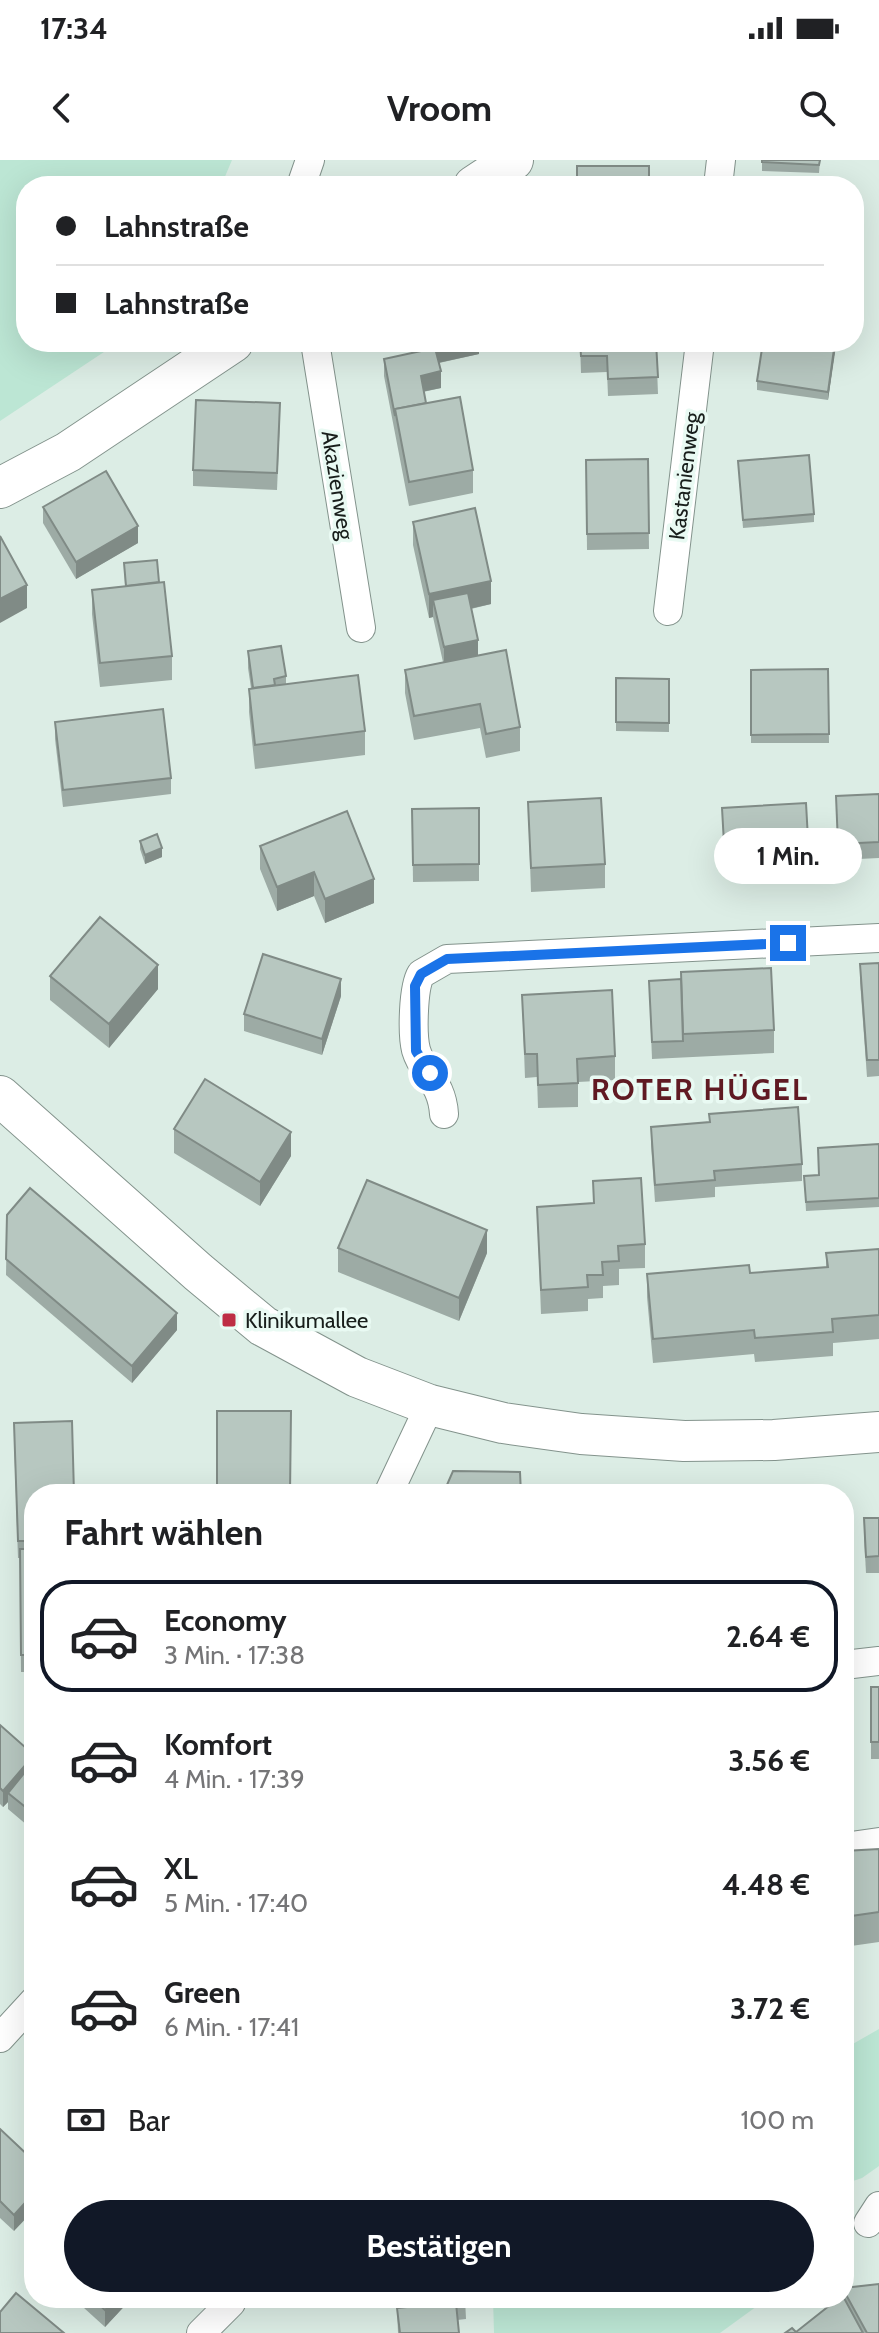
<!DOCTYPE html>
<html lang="de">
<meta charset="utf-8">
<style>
:root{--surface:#fff;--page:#f2f2f2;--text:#202124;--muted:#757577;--line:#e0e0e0;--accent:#111827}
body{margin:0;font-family:Cabin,sans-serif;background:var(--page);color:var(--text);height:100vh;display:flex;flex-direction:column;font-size:30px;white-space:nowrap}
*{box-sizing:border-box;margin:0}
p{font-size:26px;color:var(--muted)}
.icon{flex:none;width:44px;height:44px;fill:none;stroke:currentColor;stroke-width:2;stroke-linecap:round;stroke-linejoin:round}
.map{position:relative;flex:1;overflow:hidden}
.panel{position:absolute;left:24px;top:1324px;width:830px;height:824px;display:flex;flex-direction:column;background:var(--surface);border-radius:32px;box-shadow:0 8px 32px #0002}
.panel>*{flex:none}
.top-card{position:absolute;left:16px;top:16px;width:848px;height:176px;border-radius:32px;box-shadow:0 8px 32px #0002;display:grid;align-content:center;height:176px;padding:0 40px;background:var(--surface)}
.end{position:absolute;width:36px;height:36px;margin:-18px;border:10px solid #1a73e8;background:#fff;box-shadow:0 0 0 4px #fff}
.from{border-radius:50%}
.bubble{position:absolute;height:56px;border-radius:28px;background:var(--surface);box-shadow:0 8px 32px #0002;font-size:26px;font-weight:700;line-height:56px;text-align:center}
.top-card b{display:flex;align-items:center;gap:28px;height:76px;font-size:30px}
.top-card b+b{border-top:2px solid var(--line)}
.top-card i{width:20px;height:20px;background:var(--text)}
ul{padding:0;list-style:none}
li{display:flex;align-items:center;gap:24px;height:112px;margin:0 16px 12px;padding:0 24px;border:4px solid transparent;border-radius:32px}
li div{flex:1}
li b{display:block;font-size:30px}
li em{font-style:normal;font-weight:700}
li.on{border-color:var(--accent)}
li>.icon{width:72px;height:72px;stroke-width:1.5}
h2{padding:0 40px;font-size:36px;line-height:96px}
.pay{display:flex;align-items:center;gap:20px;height:88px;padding:0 40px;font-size:30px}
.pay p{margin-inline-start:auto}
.cta{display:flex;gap:16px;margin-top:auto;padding:16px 40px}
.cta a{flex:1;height:92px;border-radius:48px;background:var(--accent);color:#fff;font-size:32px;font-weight:700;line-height:92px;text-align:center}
.status{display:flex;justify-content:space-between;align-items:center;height:56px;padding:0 40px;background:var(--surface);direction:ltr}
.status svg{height:22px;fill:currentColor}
header{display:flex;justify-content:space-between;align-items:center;height:104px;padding:0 40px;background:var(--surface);font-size:36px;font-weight:700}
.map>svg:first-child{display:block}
</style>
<div class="status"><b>17:34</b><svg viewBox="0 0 49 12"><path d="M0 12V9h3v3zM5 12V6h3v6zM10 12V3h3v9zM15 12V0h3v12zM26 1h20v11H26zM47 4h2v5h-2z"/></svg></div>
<header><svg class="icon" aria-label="back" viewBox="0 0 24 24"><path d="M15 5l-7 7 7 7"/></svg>Vroom<svg class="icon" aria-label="search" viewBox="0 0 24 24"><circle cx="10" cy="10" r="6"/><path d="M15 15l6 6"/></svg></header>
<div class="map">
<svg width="879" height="2173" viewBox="0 0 879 2173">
<rect width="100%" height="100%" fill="#dcede5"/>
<!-- green -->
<g fill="#bce6d4">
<polygon points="0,0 232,0 221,26 26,26 26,182 119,182 0,261"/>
<polygon points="879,1869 879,2006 862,2018 844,2024 844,1889"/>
<polygon points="493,2138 768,2138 720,2173 494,2173"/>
</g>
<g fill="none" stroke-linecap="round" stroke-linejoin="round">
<defs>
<g id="street">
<polyline points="301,26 310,0"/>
<polyline points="718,26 721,0"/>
<polyline points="315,182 361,468"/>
<polyline points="668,451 700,182"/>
<path d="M444,954c-2,-32 -21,-40 -28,-64 -4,-16 -3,-63 5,-76l26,-15 432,-21"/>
<polyline points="388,1334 430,1245"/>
<polyline points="844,1505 879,1501"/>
<polyline points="844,1687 879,1682"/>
<polyline points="0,1878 34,1841"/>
<polyline points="868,2063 879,2046"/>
<polyline points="201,2173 231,2143"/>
</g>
<g id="secondary">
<polyline points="474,26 513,0"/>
<polyline points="0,328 68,292 233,182"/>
<polyline points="0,936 198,1112 263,1166 357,1217 430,1245 503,1263 581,1274 684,1281 774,1280 879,1272"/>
</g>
</defs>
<!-- street casing -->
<use href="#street" stroke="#83938c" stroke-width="30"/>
<!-- secondary casing -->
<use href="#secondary" stroke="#83938c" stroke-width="42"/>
<!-- street -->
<use href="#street" stroke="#fff" stroke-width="28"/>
<!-- secondary -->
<use href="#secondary" stroke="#fff" stroke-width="40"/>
</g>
<!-- wall -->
<g fill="#9daba5">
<polygon points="762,0 820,0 819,13 762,11"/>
<polygon points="413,182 479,182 479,194 439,203 441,228 423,232 426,243 473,310 473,333 409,346 384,216 384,199 416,192"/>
<polygon points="580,182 656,182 658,234 608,236 607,212 581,213"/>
<polygon points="836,182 828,240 757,230 757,221"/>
<polygon points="280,259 277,330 193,326 193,310"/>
<polygon points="648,299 649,389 587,390 586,300"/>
<polygon points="738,301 814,354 814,362 743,368"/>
<polygon points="43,347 138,383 76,419 43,363"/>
<polygon points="413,362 491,444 471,449 478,496 520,567 520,591 486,598 480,568 414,580 405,533 405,510 443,502 433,457 429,458 413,385"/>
<polygon points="124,403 159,422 172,496 172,520 100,527 92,454 92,430 125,426"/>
<polygon points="248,491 286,516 286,524 365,571 365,595 255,609 249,552 249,529 251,528 248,508"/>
<polygon points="828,509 829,583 751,583 751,510"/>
<polygon points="616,518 669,519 669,572 616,571"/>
<polygon points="55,562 171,618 171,634 63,647 55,579"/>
<polygon points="879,634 879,698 838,700 836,636"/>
<polygon points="528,642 605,704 605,728 531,732"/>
<polygon points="479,648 479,721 413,722 412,649"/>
<polygon points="722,648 809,697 809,713 725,718"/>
<polygon points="140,681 162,697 145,704 140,689"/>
<polygon points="260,686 374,743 325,763 314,736 277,751 260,709"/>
<polygon points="879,803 879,916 867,917 860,821 860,804"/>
<polygon points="50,816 158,829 109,888 50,840"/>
<polygon points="649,821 774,870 774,893 652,899"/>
<polygon points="522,835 615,896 615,920 578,922 578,947 538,948 537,917 525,918"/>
<polygon points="341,836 322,895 244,871 244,854"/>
<polygon points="709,954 802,1004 802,1021 715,1027 715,1037 655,1042 651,984 651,967 709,963"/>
<polygon points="174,969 291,996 260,1046 174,993"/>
<polygon points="879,984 879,1047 806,1051 804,1016 819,1015"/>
<polygon points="593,1021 645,1084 645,1108 619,1109 619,1125 603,1126 603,1138 588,1139 588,1151 541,1154 537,1047 593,1043"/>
<polygon points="7,1055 177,1170 132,1223 6,1115"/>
<polygon points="338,1088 487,1093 459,1161 338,1112"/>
<polygon points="879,1089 879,1179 833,1183 833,1196 755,1202 754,1194 653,1203 647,1137 647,1114 750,1113 826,1107 826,1093"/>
<polygon points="14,1279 34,1334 34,1512 21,1512 20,1398 18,1398"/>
<polygon points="879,1358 879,1413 866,1413 864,1375"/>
<rect x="871" y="1527" width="8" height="72"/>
<polygon points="0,1565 34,1595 34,1671 8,1649 8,1642 3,1647 0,1644"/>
<polygon points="879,1689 879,1782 844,1787 844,1691"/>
<polygon points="0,1969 34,2001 14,2071 0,2058"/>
<polygon points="844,2128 879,2173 785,2173 796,2172 844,2138"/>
<polygon points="73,2138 132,2138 105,2167"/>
<polygon points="404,2138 465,2138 466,2159 457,2160 459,2173 398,2173 397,2148 405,2148"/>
</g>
<!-- shaded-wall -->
<g fill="#808b86">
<polygon points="427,182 479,182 479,194 419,207 419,184"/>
<polygon points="835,182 836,186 828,240 828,232"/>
<polygon points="441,211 441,228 421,232 421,216"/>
<polygon points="138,366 138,383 76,419 76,402"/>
<polygon points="491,421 491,444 437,456 433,440 433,457 429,458 429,434"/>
<polygon points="27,425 27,448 0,463 0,439"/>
<polygon points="478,480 478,497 444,504 444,487"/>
<polygon points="162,688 162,697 145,704 145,695"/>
<polygon points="314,712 314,736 277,751 277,727"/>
<polygon points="374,719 374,743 325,763 325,739"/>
<polygon points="158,805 158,829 109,888 109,864"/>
<polygon points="341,819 341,836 322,895 322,879"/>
<polygon points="291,972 291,996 260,1046 260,1022"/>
<polygon points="487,1070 487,1093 459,1161 459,1138"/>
<polygon points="177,1153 177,1170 132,1223 132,1206"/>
<polygon points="34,1596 34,1612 8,1633 8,1642 3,1647 3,1631"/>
<polygon points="34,2033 34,2050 14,2071 14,2055"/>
<polygon points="116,2138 132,2138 105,2167 105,2150"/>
</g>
<!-- building -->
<g fill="#b7c7c0" stroke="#808b86" stroke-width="2">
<polygon points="762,0 820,0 819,5 762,2"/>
<rect x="577" y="6" width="72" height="20"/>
<polygon points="854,57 858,57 854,92"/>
<polygon points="580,182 656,182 658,217 608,219 607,196 581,196"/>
<polygon points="763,182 835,182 828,232 757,221"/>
<polygon points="435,188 441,211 421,216 426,243 395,249 395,256 384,199"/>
<polygon points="460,237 473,310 409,322 395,249"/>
<polygon points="196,240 280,243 277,313 193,310"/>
<polygon points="809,295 814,354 743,360 738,301"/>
<polygon points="648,299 649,373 587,374 586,300"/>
<polygon points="106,311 138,366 76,402 43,347"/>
<polygon points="475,348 491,421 429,434 413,362"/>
<polygon points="0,376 27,425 0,439"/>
<polygon points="157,400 159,422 126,426 124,403"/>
<polygon points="164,422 172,496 100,503 92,430"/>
<polygon points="468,433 478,480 444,487 433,440"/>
<polygon points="281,486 286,516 274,519 275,525 253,528 248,491"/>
<polygon points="506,490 520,567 486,574 480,544 414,556 405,510"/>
<polygon points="828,509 829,574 751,575 751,510"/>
<polygon points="358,515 365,571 255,585 249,529"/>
<polygon points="616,518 669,519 669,563 616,562"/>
<polygon points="163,549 171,618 63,630 55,562"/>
<polygon points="879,634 879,682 838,684 836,636"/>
<polygon points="601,638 605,704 531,708 528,642"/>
<polygon points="806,643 809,697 725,701 722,648"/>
<polygon points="479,648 479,704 413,705 412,649"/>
<polygon points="347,651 374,719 325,739 314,712 277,727 260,686"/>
<polygon points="157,674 162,688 145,695 140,681"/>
<polygon points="100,757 158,805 109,864 50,816"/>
<polygon points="263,794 341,819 322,879 244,854"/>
<polygon points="879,803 879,900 867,900 860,804"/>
<polygon points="771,808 774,870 683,874 681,812"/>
<polygon points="681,819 683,881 652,882 649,821"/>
<polygon points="612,830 615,896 577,899 578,923 538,925 537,894 525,894 522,835"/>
<polygon points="205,919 291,972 260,1022 174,969"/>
<polygon points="798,947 802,1004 714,1011 715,1020 655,1025 651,967 710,962 709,954"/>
<polygon points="879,984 879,1038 806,1042 804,1016 819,1015 818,988"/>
<polygon points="641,1018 645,1084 618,1086 619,1101 602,1102 603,1115 587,1115 588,1127 541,1130 537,1047 594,1043 593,1021"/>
<polygon points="367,1020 487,1070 459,1138 338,1088"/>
<polygon points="30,1028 177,1153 132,1206 6,1099 7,1055"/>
<polygon points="879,1089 879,1155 832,1159 833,1172 755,1178 754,1170 653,1179 647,1114 749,1105 750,1113 828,1107 826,1093"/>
<polygon points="217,1251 291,1251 290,1334 217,1334"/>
<polygon points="72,1261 74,1334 34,1334 34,1381 18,1381 14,1263"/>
<polygon points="453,1311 520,1312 521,1334 443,1334"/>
<polygon points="864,1358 879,1358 879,1396 866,1397"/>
<polygon points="20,1389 34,1389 34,1495 21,1495"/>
<rect x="871" y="1527" width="8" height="55"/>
<polygon points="0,1565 34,1595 3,1631 0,1628"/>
<polygon points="34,1601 34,1654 8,1633"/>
<polygon points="879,1689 879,1752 844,1757 844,1691"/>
<polygon points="0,1969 34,2001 34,2033 14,2055 0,2041"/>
<polygon points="879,2124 879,2173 867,2173 844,2131 844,2128"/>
<polygon points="16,2133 64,2173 0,2173 0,2152"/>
<polygon points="92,2138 116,2138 105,2150"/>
<polygon points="405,2138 465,2138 466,2143 456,2143 459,2173 400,2173 397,2148 406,2147"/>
<polygon points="839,2138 844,2138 863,2173 797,2173 796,2172"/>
<polygon points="792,2168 797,2173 785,2173"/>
</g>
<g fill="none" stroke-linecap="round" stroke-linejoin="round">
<!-- route -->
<polyline stroke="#1a73e8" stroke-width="10" points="430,913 416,891 415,826 421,814 447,799 788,783"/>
</g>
<!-- markers -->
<rect fill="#be2d44" stroke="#e9faf3" stroke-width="3" x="221" y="1152" width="16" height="16" rx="4"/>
<g text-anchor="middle" stroke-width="7" stroke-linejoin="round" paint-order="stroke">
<!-- street labels -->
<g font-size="22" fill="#181e1b" stroke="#e9faf3">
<text transform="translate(684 316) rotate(-83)" y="8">Kastanienweg</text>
<text transform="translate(338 325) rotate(81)" y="8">Akazienweg</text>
</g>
<!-- poi labels -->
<g font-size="22" fill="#181e1b" stroke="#e9faf3" text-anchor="start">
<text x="245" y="1168">Klinikumallee</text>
</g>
<!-- district labels -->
<g font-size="30" font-weight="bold" letter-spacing="2" fill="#601a23" stroke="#e9faf3">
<text x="700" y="940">ROTER HÜGEL</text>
</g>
</g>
</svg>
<i class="end from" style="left:430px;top:913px"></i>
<i class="end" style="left:788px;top:783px"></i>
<div class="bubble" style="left:714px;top:668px;width:148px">1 Min.</div>
<div class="top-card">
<b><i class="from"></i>Lahnstraße</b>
<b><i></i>Lahnstraße</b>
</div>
<section class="panel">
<h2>Fahrt wählen</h2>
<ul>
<li class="on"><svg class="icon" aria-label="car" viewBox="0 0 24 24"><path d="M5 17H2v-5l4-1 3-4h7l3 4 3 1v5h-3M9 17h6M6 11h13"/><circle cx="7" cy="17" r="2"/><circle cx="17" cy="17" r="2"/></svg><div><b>Economy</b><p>3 Min. · 17:38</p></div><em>2.64 €</em></li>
<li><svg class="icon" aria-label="car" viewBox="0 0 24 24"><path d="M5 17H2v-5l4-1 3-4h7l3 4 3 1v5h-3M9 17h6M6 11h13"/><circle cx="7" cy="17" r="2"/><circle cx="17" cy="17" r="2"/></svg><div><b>Komfort</b><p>4 Min. · 17:39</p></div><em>3.56 €</em></li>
<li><svg class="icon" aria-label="car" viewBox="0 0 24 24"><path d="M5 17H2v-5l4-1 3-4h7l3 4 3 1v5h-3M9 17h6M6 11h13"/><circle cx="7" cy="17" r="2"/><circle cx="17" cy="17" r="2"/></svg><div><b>XL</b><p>5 Min. · 17:40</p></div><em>4.48 €</em></li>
<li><svg class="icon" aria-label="car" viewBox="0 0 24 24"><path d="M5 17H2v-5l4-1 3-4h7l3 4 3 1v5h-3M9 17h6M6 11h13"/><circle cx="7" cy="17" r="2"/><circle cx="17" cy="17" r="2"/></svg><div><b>Green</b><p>6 Min. · 17:41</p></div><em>3.72 €</em></li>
</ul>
<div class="pay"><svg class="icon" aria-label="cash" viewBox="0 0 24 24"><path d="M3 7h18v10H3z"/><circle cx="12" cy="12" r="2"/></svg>Bar<p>100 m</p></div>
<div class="cta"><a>Bestätigen</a></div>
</section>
</div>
